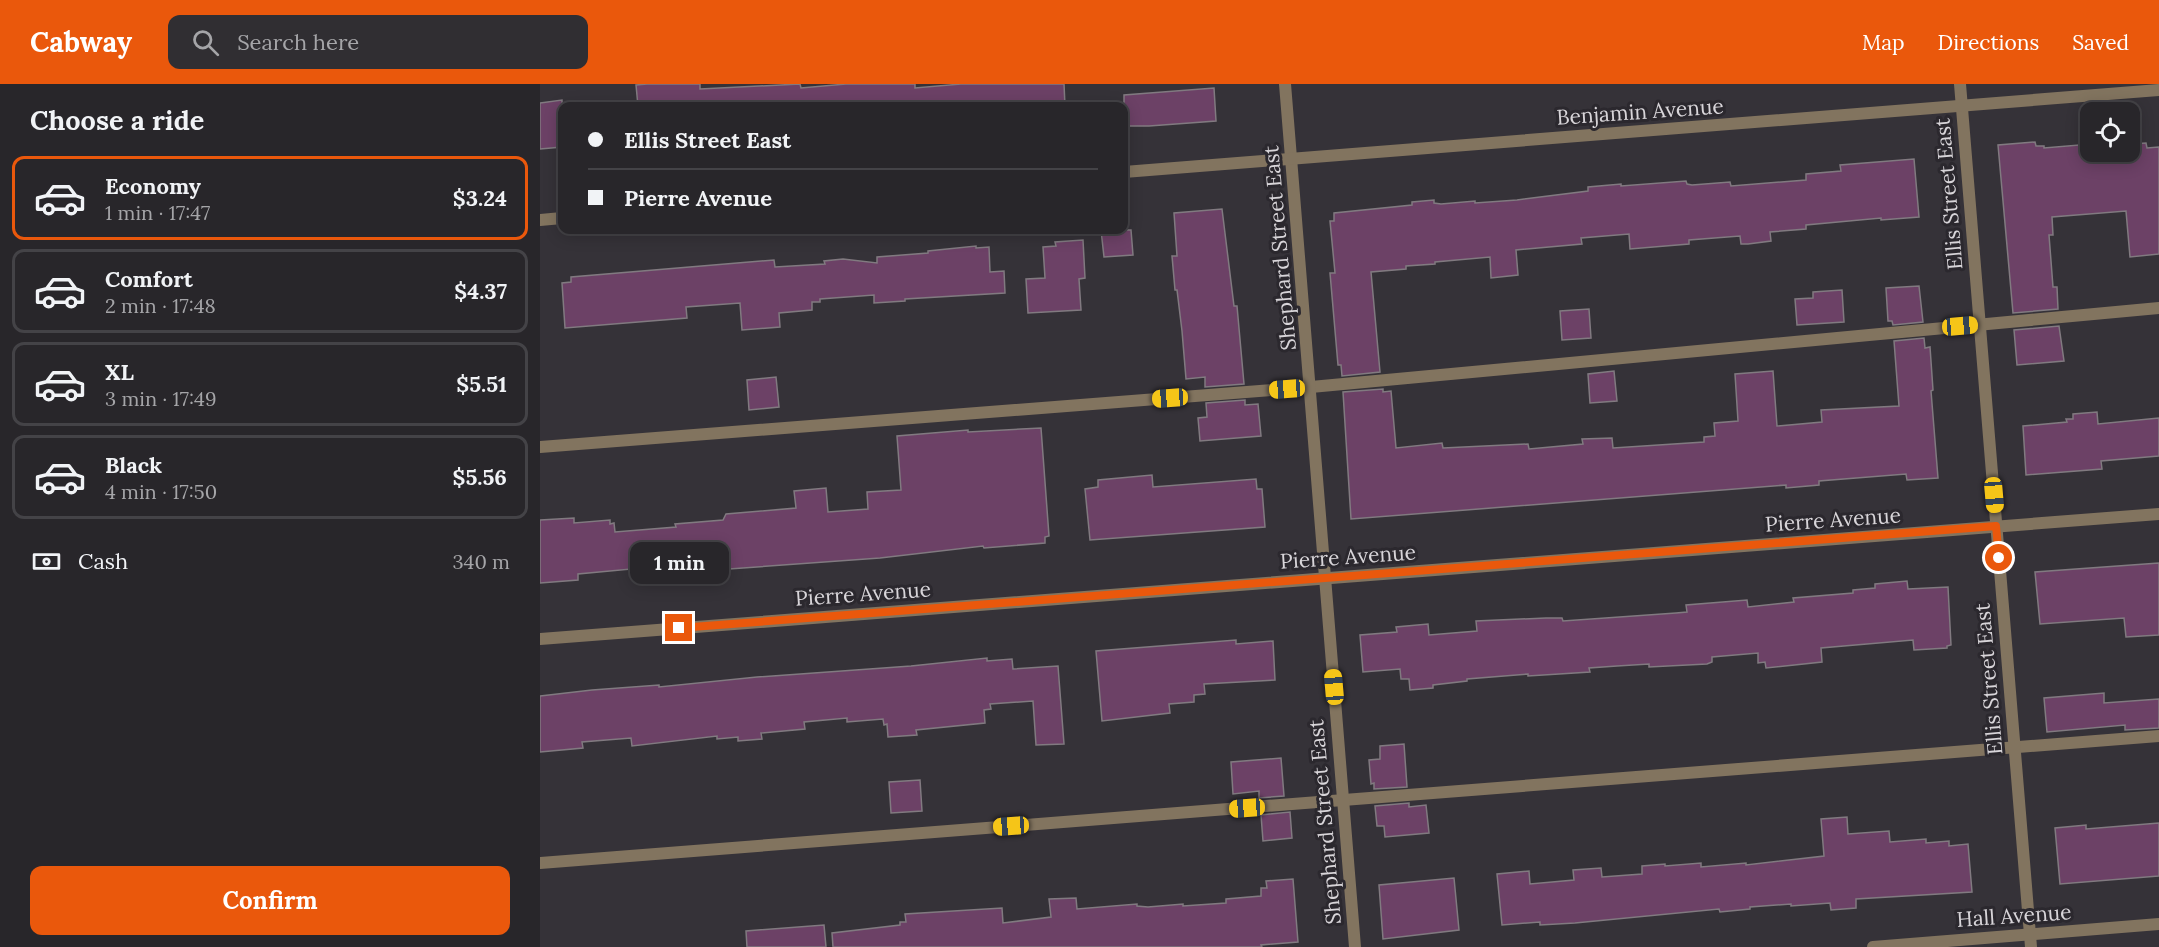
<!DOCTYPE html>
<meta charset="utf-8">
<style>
:root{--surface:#28262a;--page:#302e32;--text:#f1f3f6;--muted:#a5a5a8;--line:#444347;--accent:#ea580c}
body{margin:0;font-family:Lora,serif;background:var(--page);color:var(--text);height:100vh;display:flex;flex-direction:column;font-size:22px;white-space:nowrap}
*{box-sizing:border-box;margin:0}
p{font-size:20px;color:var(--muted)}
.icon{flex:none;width:33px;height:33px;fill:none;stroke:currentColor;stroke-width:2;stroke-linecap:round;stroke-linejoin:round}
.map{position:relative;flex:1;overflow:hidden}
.sheet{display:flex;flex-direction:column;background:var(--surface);width:540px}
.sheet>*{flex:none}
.banner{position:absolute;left:18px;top:18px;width:570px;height:132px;border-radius:12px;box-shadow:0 3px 15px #0003,0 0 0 2px var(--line);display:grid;align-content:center;height:132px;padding:0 30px;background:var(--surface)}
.buttons{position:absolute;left:1540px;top:18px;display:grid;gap:12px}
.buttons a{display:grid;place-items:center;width:60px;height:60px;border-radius:12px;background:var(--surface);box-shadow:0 3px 15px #0003,0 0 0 2px var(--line);font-size:30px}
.end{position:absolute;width:27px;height:27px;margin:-14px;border:8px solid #ea580c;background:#fff;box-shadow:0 0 0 3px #fff}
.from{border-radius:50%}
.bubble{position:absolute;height:42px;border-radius:12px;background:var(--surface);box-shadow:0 3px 15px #0003,0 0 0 2px var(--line);font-size:20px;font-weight:700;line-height:42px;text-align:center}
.car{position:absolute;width:18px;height:36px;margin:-18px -9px;border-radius:8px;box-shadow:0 0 4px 2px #0007;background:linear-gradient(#f5c518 24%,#345 0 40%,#f5c518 0 76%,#345 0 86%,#f5c518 0)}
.banner b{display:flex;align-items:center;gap:21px;height:57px;font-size:22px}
.banner b+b{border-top:2px solid var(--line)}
.banner i{width:15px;height:15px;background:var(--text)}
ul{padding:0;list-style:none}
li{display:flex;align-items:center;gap:18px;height:84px;margin:0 12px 9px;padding:0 18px;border:3px solid var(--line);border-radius:12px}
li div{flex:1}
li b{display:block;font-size:22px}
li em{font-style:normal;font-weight:700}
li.on{border-color:var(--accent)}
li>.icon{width:54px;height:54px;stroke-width:1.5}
h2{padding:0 30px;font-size:27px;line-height:72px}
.pay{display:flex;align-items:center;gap:15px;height:66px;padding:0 30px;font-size:22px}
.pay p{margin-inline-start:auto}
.button{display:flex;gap:12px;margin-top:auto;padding:12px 30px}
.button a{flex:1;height:69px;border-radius:12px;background:var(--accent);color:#fff;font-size:24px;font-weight:700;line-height:69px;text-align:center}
header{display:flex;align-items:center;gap:36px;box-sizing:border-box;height:84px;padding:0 30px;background:var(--accent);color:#fff}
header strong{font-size:28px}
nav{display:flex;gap:33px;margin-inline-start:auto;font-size:21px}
.search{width:420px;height:54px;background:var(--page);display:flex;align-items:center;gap:15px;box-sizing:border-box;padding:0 21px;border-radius:12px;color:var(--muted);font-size:22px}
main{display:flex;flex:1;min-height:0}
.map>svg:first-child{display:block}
</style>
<header>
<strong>Cabway</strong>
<div class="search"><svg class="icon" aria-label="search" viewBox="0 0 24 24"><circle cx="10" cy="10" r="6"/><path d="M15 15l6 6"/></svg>Search here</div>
<nav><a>Map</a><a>Directions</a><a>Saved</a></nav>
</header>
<main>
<section class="sheet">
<h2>Choose a ride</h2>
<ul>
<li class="on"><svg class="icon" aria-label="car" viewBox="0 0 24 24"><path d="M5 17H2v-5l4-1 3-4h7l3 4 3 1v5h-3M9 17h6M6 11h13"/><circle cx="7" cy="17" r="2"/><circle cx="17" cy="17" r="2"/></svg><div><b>Economy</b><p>1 min · 17:47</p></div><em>$3.24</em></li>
<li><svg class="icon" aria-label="car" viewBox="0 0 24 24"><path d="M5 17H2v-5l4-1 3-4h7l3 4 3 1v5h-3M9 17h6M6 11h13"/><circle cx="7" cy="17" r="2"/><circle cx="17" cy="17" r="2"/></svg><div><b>Comfort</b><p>2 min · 17:48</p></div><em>$4.37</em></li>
<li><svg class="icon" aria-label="car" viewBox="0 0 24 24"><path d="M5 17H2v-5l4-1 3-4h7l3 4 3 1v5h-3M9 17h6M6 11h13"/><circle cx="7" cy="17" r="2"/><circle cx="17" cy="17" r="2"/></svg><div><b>XL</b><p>3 min · 17:49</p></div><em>$5.51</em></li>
<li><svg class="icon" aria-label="car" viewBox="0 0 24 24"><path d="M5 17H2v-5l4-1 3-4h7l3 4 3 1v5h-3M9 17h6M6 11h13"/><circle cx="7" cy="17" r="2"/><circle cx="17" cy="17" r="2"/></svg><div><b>Black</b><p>4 min · 17:50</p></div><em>$5.56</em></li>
</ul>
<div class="pay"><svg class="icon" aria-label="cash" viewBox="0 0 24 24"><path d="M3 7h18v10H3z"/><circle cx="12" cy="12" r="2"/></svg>Cash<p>340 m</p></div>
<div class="button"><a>Confirm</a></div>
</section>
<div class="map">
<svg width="1619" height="863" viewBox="0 0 1619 863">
<rect width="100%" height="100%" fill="#353238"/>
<!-- building -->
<g fill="#6c4166" stroke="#817a80" stroke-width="1.5">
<polygon points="107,0 160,0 160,5 260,0 261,4 306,0 375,0 375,4 421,0 524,0 525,22 98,22 96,1"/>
<polygon points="674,4 676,37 609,42 584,42 584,11"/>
<polygon points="22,16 22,63 0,65 0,19"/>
<polygon points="1495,58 1496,62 1504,62 1504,64 1551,60 1551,68 1590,68 1590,60 1606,59 1607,64 1619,63 1619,170 1590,173 1586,127 1512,133 1513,151 1509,151 1513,203 1517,203 1518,225 1473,229 1458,61"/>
<polygon points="1374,75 1379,133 1341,136 1341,134 1266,141 1266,145 1230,148 1231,157 1208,160 1201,160 1200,152 1149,156 1149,160 1090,165 1089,150 1041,154 1042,160 976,166 978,191 951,194 950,173 895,178 895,180 866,182 866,185 831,188 840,288 802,292 801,281 798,281 790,189 795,189 790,137 794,137 794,129 872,121 872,118 894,116 894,119 901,120 935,117 935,119 977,116 1048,107 1048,103 1081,100 1081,102 1146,97 1147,100 1152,101 1190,98 1191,102 1266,96 1266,90 1301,87 1300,81"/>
<polygon points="682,125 694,222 697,222 704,300 665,303 665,293 646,295 642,247 637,206 635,206 632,172 637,172 634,129"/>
<polygon points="561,146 591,146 593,171 564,173"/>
<polygon points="543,156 545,194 539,195 541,226 488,229 486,195 505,194 503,163 516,162 515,158"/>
<polygon points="436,162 436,164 449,163 450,188 464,187 465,209 365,215 365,217 334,219 334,211 280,215 280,218 272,218 272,226 239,229 240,243 202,246 200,219 146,223 147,234 25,244 22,199 31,198 31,193 234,176 235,183 285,180 284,177 303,175 337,179 337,173 388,169 388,167"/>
<polygon points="1379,202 1383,238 1353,241 1352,237 1348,237 1346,204"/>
<polygon points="1302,206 1304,238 1257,241 1255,215 1273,214 1273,208"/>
<polygon points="1049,225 1051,254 1022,256 1020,227"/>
<polygon points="1519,242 1524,277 1477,281 1474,246"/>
<polygon points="1384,254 1385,264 1390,263 1393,306 1391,307 1398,394 1367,396 1366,390 1279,397 1279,401 1246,404 1246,401 811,435 803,308 843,305 843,308 851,307 856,364 902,359 903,364 988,360 989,365 1043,360 1042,355 1072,354 1073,364 1164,358 1164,353 1175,352 1174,339 1198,337 1195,290 1233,287 1237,342 1282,338 1281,326 1359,322 1354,257"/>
<polygon points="1074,287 1077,317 1050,319 1048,290"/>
<polygon points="236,293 239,323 209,326 207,296"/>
<polygon points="705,316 705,321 718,320 721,352 660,357 658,334 667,333 666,319"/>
<polygon points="1557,328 1558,340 1619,334 1619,372 1561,377 1562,385 1486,391 1483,342 1527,338 1526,335 1533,335 1533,330"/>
<polygon points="501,344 509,452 505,453 505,459 444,464 443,462 340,474 91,492 91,485 38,490 38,496 0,499 0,436 34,434 34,439 70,436 70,440 74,439 75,448 136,443 135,440 183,436 186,430 256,424 254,407 286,404 288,428 328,425 327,408 361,406 357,352 428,346 428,348"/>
<polygon points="612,391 613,403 716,395 717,405 722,405 725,443 550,456 545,405 558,403 558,396"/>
<polygon points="1619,479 1619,551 1586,553 1584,534 1500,540 1495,488"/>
<polygon points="1367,497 1368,505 1408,503 1411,561 1407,562 1407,564 1374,566 1373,556 1281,564 1282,578 1226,584 1225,578 1218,579 1218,569 1172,573 1172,578 1167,580 1109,583 1109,580 1077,582 1049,584 1050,588 988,592 988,590 927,595 927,597 893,601 893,604 870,606 869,595 861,595 860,585 823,588 820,551 857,548 856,543 888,540 889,551 937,547 936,537 1006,534 1022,534 1023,537 1136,529 1147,528 1146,521 1207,516 1208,523 1254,518 1253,514 1313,509 1313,506 1335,504 1335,500"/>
<polygon points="696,556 696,560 733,557 735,596 664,600 665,610 654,611 654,618 629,620 630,629 562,637 556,567"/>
<polygon points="447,574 447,577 472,575 473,585 518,582 524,660 496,661 493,617 450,620 451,625 444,626 445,639 376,646 377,651 348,653 347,640 344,641 343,635 307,638 307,634 264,638 265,645 221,649 222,655 198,657 198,653 177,655 177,652 92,662 91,654 42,658 43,664 0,668 0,612 52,606 119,601 119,603 217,593 371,582"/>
<polygon points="1564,609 1564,619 1619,615 1619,644 1585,646 1585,641 1507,648 1504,614"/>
<polygon points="864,660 867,703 834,705 834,699 831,700 829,676 840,675 840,662"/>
<polygon points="741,674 744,712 719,714 719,707 693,710 691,678"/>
<polygon points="380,696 382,727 351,729 349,698"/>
<polygon points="869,719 869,723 886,721 889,749 845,753 844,742 837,742 835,722"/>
<polygon points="750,728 752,754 723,757 721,731"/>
<polygon points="1307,733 1308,750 1349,747 1350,758 1386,755 1386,759 1409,757 1409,762 1428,760 1432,808 1316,815 1316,824 1291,826 1290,819 1251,822 1251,820 1210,823 1210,825 1180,828 1179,825 1035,839 1000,841 1000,838 962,841 957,790 989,787 990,800 1034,796 1033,786 1061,784 1062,793 1102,790 1102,782 1125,780 1125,782 1161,779 1161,783 1206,779 1206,781 1284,772 1281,735"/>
<polygon points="1619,739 1619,792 1520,800 1515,744 1546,741 1546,745"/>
<polygon points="914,794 919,846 843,855 839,801"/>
<polygon points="753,795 758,858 721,861 722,863 293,863 292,849 360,841 360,838 366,838 365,830 462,824 463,839 511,833 509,815 536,814 537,825 597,820 597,822 608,823 643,820 643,822 686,819 686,815 721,812 721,804 727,804 726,797"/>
<polygon points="284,841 286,863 207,863 206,847"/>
</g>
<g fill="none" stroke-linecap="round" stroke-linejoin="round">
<!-- lane -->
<g stroke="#82745f" stroke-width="12">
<polyline points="0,363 771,303 1619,224"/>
<polyline points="0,779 1619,652"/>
</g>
<!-- street -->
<g stroke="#82745f" stroke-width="12">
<polyline points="745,0 815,863"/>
<polyline points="1420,0 1491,863"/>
<polyline points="584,88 1619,6"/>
<polyline points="0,136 22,134"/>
<polyline points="0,555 1619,430"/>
<polyline points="1333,863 1619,840"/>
</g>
</g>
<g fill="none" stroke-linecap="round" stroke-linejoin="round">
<!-- route -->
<polyline stroke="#ea580c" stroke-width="8" points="139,544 1456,442 1459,474"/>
</g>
<g text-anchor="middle" stroke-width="6" stroke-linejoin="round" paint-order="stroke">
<!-- street labels -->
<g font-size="21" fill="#d8d5d9" stroke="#2b282e">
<text transform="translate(1100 28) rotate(-4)" y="7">Benjamin Avenue</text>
<text transform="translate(1409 110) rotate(-95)" y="7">Ellis Street East</text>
<text transform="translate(740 164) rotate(-95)" y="7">Shephard Street East</text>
<text transform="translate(1293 436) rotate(-4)" y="7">Pierre Avenue</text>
<text transform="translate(808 473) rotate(-4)" y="7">Pierre Avenue</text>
<text transform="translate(323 510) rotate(-4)" y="7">Pierre Avenue</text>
<text transform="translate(1449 595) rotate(-95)" y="7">Ellis Street East</text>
<text transform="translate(785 738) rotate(-95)" y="7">Shephard Street East</text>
<text transform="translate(1474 832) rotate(-4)" y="7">Hall Avenue</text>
</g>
</g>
</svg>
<div class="buttons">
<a><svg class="icon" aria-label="locate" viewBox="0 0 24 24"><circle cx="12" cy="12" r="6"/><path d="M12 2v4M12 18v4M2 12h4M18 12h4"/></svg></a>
</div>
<i class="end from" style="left:1459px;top:474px"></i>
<i class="end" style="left:139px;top:544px"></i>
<div class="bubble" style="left:90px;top:458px;width:99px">1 min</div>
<i class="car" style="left:1420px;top:242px;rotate:85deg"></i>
<i class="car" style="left:747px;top:305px;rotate:266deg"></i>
<i class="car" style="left:630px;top:314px;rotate:266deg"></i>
<i class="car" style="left:1454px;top:411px;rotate:175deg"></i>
<i class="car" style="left:794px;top:603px;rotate:355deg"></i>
<i class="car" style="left:707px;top:724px;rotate:266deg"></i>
<i class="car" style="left:471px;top:742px;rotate:266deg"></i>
<div class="banner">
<b><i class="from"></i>Ellis Street East</b>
<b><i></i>Pierre Avenue</b>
</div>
</div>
</main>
